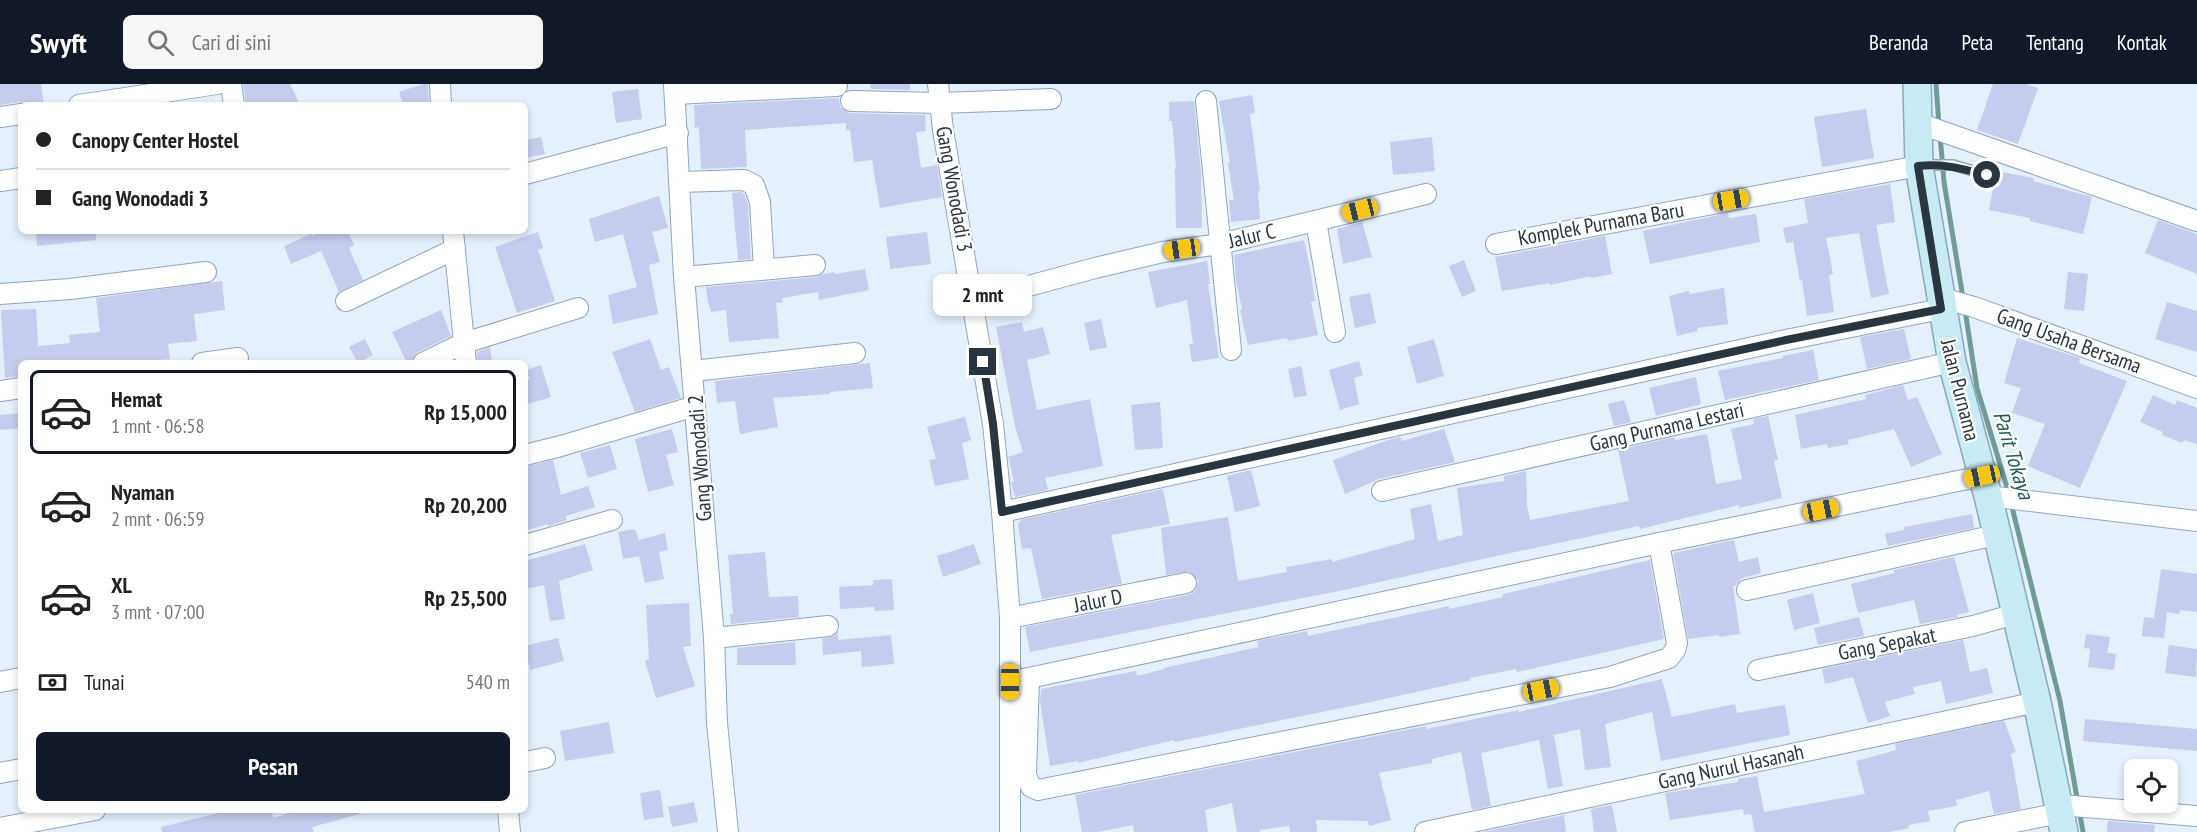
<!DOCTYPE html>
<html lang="id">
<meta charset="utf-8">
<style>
:root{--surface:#fff;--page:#f6f6f6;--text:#222;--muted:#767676;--line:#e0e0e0;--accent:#111827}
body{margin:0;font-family:"PT Sans Narrow",sans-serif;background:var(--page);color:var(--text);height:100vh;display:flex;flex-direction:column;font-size:22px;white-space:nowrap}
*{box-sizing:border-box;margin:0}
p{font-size:20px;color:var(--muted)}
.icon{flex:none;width:33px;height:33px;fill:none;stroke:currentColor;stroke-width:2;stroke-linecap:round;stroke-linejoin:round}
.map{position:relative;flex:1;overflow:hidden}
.drawer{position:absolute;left:18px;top:276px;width:510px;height:453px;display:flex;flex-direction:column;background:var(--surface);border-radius:9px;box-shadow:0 3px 9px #0003}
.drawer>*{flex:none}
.top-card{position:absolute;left:18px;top:18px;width:510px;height:132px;border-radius:9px;box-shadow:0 3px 9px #0003;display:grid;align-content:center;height:132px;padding:0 18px;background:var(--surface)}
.fabs{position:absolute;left:2124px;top:675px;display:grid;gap:12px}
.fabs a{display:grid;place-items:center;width:54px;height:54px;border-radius:9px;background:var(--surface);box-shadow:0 3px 9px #0003;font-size:30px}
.end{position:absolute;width:27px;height:27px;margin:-14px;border:8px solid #29353f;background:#fff;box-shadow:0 0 0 3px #fff}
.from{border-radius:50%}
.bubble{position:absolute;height:42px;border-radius:9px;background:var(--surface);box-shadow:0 3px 9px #0003;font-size:20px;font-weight:800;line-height:42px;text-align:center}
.car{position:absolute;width:18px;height:36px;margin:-18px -9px;border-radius:8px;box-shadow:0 0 4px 2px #0007;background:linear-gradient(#f5c518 24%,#345 0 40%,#f5c518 0 76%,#345 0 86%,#f5c518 0)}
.top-card b{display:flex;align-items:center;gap:21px;height:57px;font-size:22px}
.top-card b+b{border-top:2px solid var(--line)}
.top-card i{width:15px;height:15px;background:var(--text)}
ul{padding:10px 0 0;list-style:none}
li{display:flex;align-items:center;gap:18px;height:84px;margin:0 12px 9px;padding:0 6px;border:3px solid transparent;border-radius:9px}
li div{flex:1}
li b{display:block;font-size:22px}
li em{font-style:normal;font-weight:800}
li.selected{border-color:var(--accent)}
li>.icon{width:54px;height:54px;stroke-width:1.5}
.pay{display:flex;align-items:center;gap:15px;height:66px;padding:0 18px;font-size:22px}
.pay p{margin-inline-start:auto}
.primary-button{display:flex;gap:12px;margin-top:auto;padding:12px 18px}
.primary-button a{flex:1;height:69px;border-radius:9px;background:var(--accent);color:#fff;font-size:24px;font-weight:800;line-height:69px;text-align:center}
header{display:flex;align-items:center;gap:36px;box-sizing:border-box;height:84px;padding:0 30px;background:var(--accent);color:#fff}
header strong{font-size:28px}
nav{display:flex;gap:33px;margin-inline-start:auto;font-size:21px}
.search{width:420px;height:54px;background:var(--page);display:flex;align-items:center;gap:15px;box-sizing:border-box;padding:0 21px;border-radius:9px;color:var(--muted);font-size:22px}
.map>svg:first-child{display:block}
</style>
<header>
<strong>Swyft</strong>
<div class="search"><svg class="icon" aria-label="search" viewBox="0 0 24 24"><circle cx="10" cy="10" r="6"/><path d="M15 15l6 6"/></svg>Cari di sini</div>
<nav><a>Beranda</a><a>Peta</a><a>Tentang</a><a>Kontak</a></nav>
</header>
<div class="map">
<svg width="2197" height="748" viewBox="0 0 2197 748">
<rect width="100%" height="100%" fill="#e4f0fb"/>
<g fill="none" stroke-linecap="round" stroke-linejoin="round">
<!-- stream -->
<g stroke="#719c96" stroke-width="5">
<polyline points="1936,0 1939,42"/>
<polyline points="1940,51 1944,98 1963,214"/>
<polyline points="1965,226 1977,304 2009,410"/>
<polyline points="2011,419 2060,617 2083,748"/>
</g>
</g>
<!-- building -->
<g fill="#c5ccee">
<polygon points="0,0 41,0 44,21 28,21 20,18 0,21"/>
<polygon points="243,0 290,0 300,21 246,21"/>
<polygon points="423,0 428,0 429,19 403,21 399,8"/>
<polygon points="870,0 910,0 910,6 871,5"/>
<polygon points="1993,0 2026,0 2038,4 2018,60 1977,46"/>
<polygon points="638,5 642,35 616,39 612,8"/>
<polygon points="1252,11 1255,29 1250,30 1260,107 1258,107 1260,135 1231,138 1229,116 1234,116 1228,79 1230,79 1219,17"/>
<polygon points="839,14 840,23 850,29 925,31 926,47 916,48 921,84 937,81 942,113 880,124 872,76 854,78 850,46 846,46 846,39 745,46 747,83 701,85 699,43 695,44 694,21"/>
<polygon points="1194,17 1201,88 1202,144 1176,144 1175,85 1176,84 1172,37 1169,37 1169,18"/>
<polygon points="1866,25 1874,74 1822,83 1814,33"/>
<polygon points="541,53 545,70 525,74 525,56"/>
<polygon points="1432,53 1435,87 1393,91 1390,58"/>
<polygon points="1996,87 2034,94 2033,97 2092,113 2083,150 2030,137 2030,134 1989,126"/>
<polygon points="1890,100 1895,138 1876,141 1889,210 1871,214 1859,149 1826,154 1833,190 1829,191 1834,228 1807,232 1802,196 1800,197 1793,158 1786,159 1783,144 1808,139 1804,115"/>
<polygon points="741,108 744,110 748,120 751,175 738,176 732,109"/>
<polygon points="659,112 668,144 652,148 660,178 649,181 658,230 613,240 608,211 637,203 623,150 595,158 589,135"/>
<polygon points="1728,129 1729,134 1756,130 1760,158 1650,180 1643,147"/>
<polygon points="2158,136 2197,150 2197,190 2145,169"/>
<polygon points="1362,138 1372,173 1343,180 1337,145"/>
<polygon points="36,147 96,147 96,156 37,162"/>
<polygon points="324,147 348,147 354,161 349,164 363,196 339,208 321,167 291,180 284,162 311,150 312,152"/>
<polygon points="538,148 543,164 538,166 555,217 517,229 495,163"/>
<polygon points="927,148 931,180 890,185 886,153"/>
<polygon points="1605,152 1612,190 1591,194 1591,192 1550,201 1550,199 1502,207 1495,173"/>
<polygon points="1304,156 1311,189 1315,217 1311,218 1318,251 1288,257 1287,254 1248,261 1240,226 1242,225 1236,196 1234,171"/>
<polygon points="1464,176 1476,207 1462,213 1449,182"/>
<polygon points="1207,177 1210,200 1208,200 1219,274 1192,278 1189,260 1193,260 1187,216 1156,224 1148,188"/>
<polygon points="865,185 869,206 819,216 818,208 782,214 783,218 776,219 779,254 729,258 726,226 711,228 708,218 706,203 816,193 823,190 834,188 835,190"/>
<polygon points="2068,188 2088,190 2084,227 2064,225"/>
<polygon points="222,197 225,226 194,230 197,257 168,260 170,275 127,279 21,279 21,292 5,294 1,226 36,225 38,262 70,259 69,251 100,248 96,214"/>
<polygon points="1724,204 1728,240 1697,244 1698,247 1677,252 1669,212 1689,207 1690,210"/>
<polygon points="1370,209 1376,239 1355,244 1349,213"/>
<polygon points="2167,218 2197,227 2197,268 2155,255"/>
<polygon points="441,226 451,252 418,268 413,273 411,279 407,279 392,248"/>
<polygon points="1101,235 1107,263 1090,267 1084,239"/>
<polygon points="1022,238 1024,248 1043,243 1050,270 1027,276 1037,326 1090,315 1103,382 1045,394 1048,406 1015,413 1011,398 1014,397 1008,373 1023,368 1015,342 996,243"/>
<polygon points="1904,245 1911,275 1867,285 1860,253"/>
<polygon points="2017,254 2080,274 2079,279 2127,297 2080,404 2028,382 2045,340 2012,329 2021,304 2004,299"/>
<polygon points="365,255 373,271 358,279 349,263"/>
<polygon points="650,255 661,286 669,283 681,314 635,328 612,268"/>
<polygon points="1434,255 1444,292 1417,300 1407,263"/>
<polygon points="490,263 492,279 478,279 477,268"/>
<polygon points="1813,266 1819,296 1725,316 1718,287 1783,274 1783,272"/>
<polygon points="1359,277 1363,291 1354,294 1359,320 1340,326 1329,286"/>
<polygon points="870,279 873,304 830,308 830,310 773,314 778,343 740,350 735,317 717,319 715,297"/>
<polygon points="541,281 551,313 525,321 525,297 530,295 526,286"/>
<polygon points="1301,282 1307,311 1294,314 1288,285"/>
<polygon points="1696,293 1701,320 1656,332 1649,304"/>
<polygon points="1903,301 1908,316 1917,313 1942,370 1911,383 1894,345 1848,356 1849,360 1828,364 1827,360 1801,365 1795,331 1866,315 1865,311"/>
<polygon points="2153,311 2175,321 2177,316 2197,324 2197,360 2184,356 2182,359 2162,351 2163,348 2140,338"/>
<polygon points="1624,316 1631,338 1614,342 1608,320"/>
<polygon points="1160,318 1163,364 1135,366 1131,321"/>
<polygon points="21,329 21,344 0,346 0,331"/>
<polygon points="1768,332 1778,376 1774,377 1782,414 1739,424 1739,421 1640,445 1639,442 1492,473 1344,506 1030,568 1025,543 1188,511 1194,508 1197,502 1198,496 1190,488 1166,491 1161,444 1228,433 1238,497 1287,488 1286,483 1332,475 1332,478 1415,455 1410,425 1431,420 1438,457 1463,451 1457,404 1504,397 1504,392 1526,387 1527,421 1530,436 1629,417 1618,366 1674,353 1675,356 1707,350 1716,400 1742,395 1731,345 1754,340 1753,335"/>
<polygon points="965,333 971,356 962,359 969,395 935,402 929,376 936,375 927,343"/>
<polygon points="672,345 678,368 666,371 674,401 648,408 635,355"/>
<polygon points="1444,345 1455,378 1379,395 1345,410 1333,376 1388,356 1400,353 1402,357"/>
<polygon points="610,361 617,385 588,394 580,369"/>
<polygon points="553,376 561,411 588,402 595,423 566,432 567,436 548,442 548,440 525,447 525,383"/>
<polygon points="1251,386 1260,422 1235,428 1227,392"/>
<polygon points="1163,405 1170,440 1111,451 1122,500 1042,515 1031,464 1022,465 1018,439 1020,439 1020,436"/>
<polygon points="1972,430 1974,444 1888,462 1885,450 1904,446 1904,443"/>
<polygon points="635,445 639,456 665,449 668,466 659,468 664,495 645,499 639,472 623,475 618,448"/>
<polygon points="1734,456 1739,478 1758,473 1761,489 1742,494 1736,501 1733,502 1740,550 1719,553 1719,551 1688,555 1673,469"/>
<polygon points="585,460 593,486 559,497 565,535 550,537 544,501 525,505 525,477"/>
<polygon points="974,460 981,480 943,493 937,472"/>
<polygon points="765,468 769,513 798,512 799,533 731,540 730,530 733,530 728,471"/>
<polygon points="1954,473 1969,528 1957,531 1958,533 1920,540 1914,516 1858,529 1851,500 1895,489 1894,486"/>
<polygon points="1650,476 1664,555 1517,588 1516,585 1470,594 1471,596 1366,619 1175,658 1174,656 1078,679 1078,677 1050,682 1040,618 1041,605 1136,587 1137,592 1164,585 1164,584 1258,563 1257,557 1307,547 1308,552 1449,522 1449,525 1503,513 1503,510"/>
<polygon points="2161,485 2197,490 2197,528 2180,526 2179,530 2167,528 2164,554 2142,552 2144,533 2154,534"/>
<polygon points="892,495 894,526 875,527 874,523 840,525 839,503 873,501 873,496"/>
<polygon points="1813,509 1820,539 1794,546 1787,516"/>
<polygon points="689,519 691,562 683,563 695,602 656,614 645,577 649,575 646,521"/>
<polygon points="1859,533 1864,552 1818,561 1814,544"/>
<polygon points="838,548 838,556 891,551 894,580 862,583 861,567 823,571 822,555 835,552"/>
<polygon points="2086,550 2110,553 2107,569 2116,570 2114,586 2088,583 2090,565 2084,564"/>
<polygon points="558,554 564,577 530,586 525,562"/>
<polygon points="1963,556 1970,588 1987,584 1993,609 1946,620 1941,597 1913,603 1915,610 1885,618 1890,632 1868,639 1853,593 1825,600 1822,585"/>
<polygon points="795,558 796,581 737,581 737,564"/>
<polygon points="2169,561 2197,565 2196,593 2165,589"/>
<polygon points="1662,595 1672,633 1735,620 1737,629 1785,621 1790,651 1661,677 1652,628 1605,640 1611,683 1585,686 1580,645 1554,651 1563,702 1548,705 1539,656 1481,669 1491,722 1472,726 1461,668 1432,675 1432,679 1379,689 1391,736 1369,742 1368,737 1316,736 1317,748 1290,748 1289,742 1260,746 1260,748 1237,748 1232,719 1205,726 1208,748 1134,748 1133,741 1098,748 1082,748 1075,711 1426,642 1426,645 1519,626 1519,628"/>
<polygon points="2085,635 2197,645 2197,667 2083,657"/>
<polygon points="2004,637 2016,668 2011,670 2021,725 1994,730 1989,707 1956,716 1957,722 1928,727 1930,737 1908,741 1909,744 1889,748 1755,748 1751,730 1744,731 1743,725 1670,736 1665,709 1738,698 1738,695 1757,692 1764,728 1865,710 1856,677 1896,666 1895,660"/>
<polygon points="609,638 614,669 565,677 560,647"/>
<polygon points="660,706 664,733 644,736 640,709"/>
<polygon points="694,718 698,738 672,743 668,723"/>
<polygon points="1612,721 1617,748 1594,748 1591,725"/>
<polygon points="231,726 272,726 273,734 300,726 359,726 360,730 312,743 314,748 162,748 161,743"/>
<polygon points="1564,731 1566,748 1483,748"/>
<polygon points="2108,737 2155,741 2154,748 2107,748"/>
</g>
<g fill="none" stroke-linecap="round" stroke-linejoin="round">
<defs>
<polyline id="lane" points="1921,81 1953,81 1987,91"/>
<g id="street">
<polyline points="231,0 234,21"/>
<polyline points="440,0 441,21"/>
<polyline points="674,0 684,193 714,554 717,639 728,748"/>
<polyline points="938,0 943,46 993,340 1002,428 1010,534 1010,748"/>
<polyline points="675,10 837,2"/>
<polyline points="851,17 939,19 1051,15"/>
<polyline points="1206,17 1231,266"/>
<polyline points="79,21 217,0"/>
<polyline points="0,33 21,30"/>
<polyline points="1918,39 2197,137"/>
<polyline points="525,90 678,49"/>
<polyline points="0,97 21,94"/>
<polyline points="680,98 744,96 754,101 760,118 764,185"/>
<polyline points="1316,137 1335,248"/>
<polyline points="453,147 466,279"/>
<polyline points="1496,160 1919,82"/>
<polyline points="684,193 815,181"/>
<polyline points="0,210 70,205 206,188"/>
<polyline points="1939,213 1974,223 2197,304"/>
<polyline points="346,217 455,165"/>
<polyline points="973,217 1095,184 1163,168 1220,160 1426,110"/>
<polyline points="202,279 238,274"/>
<polyline points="423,279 464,259 578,224"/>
<polyline points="693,287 855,269"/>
<polyline points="0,307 21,304"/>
<polyline points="525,371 561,362 695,322"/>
<polyline points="1382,407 1952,278"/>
<polyline points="1988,412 2197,437"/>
<polyline points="1002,428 1786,256 1941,225"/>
<polyline points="525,461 612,436"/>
<polyline points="1747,506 1996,451"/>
<polyline points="1010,534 1186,499"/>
<polyline points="714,554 828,542"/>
<polyline points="1758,586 1973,542 2015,530"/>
<polyline points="1029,594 1026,691 1031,703 1038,706 1610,593 1669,574 1675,566 1677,559 1659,459"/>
<polyline points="0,598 21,594"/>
<polyline points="1010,598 1659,459 1982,392"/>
<polyline points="525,678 545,674"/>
<polyline points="0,689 21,685"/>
<polyline points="2060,721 2197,732"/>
<polyline points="508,726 510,748"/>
<polyline points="0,744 95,726"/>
<polyline points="1425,748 2037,618"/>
<polyline points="1965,748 2060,729"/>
</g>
<polyline id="secondary" points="1917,0 1919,82 1952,278 1988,412 2037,618 2064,748"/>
</defs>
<!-- lane casing -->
<use href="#lane" stroke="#8ca7c1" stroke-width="12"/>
<!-- street casing -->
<use href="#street" stroke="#8ca7c1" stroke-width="22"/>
<!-- secondary casing -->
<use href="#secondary" stroke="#8ca7c1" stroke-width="30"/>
<!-- lane -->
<use href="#lane" stroke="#fff" stroke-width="9"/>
<!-- street -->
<use href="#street" stroke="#fff" stroke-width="20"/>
<!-- secondary -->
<use href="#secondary" stroke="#c7ecf4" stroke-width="27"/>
</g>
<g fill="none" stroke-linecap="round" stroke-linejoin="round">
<!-- route -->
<path stroke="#29353f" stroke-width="8" d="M983,278l10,62 9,88 784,-172 155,-31 -23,-143c25,-3 45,3 69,9"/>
</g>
<g text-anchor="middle" stroke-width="4.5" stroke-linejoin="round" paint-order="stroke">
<!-- street labels -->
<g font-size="21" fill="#29353f" stroke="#fff">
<text transform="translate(954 105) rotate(80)" y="7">Gang Wonodadi 3</text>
<text transform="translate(1601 140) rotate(-10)" y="7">Komplek Purnama Baru</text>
<text transform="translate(1252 152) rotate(-13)" y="7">Jalur C</text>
<text transform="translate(2069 257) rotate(20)" y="7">Gang Usaha Bersama</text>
<text transform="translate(1960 306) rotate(76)" y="7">Jalan Purnama</text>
<text transform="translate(1667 343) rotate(-13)" y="7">Gang Purnama Lestari</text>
<text transform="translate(700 374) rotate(-94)" y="7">Gang Wonodadi 2</text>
<text transform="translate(1098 517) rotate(-11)" y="7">Jalur D</text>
<text transform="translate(1887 560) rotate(-11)" y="7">Gang Sepakat</text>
<text transform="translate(1731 683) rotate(-12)" y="7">Gang Nurul Hasanah</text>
</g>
<!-- water labels -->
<g font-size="22" font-style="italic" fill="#205c55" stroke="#fff">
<text transform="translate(2014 371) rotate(73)" y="8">Parit Tokaya</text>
</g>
</g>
</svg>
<div class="fabs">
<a><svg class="icon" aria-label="locate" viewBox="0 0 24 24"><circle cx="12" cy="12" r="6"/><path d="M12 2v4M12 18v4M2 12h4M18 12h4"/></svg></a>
</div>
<i class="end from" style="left:1987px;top:91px"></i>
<i class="end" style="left:983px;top:278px"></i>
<div class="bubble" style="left:933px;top:190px;width:99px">2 mnt</div>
<i class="car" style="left:1731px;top:116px;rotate:80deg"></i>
<i class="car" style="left:1360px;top:126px;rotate:256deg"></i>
<i class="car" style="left:1182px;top:165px;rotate:262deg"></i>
<i class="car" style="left:1982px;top:392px;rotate:258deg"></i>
<i class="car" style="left:1821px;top:426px;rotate:79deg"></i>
<i class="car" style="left:1010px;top:598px;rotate:180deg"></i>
<i class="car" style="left:1541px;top:606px;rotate:79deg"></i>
<div class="top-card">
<b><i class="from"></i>Canopy Center Hostel</b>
<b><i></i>Gang Wonodadi 3</b>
</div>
<section class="drawer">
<ul>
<li class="selected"><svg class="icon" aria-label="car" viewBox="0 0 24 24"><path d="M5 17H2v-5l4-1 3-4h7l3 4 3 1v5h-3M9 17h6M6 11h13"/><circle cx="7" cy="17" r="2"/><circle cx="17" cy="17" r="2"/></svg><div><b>Hemat</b><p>1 mnt · 06:58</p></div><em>Rp 15,000</em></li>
<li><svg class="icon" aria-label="car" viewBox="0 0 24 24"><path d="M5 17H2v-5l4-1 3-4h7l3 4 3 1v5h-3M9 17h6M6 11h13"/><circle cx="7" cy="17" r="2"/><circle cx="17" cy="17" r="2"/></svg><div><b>Nyaman</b><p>2 mnt · 06:59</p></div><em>Rp 20,200</em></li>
<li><svg class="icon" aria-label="car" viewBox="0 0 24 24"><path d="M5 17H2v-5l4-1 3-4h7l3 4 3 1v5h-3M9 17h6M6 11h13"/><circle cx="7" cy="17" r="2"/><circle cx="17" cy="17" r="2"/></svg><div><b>XL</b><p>3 mnt · 07:00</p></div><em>Rp 25,500</em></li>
</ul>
<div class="pay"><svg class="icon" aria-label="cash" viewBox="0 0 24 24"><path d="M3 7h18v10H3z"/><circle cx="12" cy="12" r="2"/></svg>Tunai<p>540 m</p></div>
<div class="primary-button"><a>Pesan</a></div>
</section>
</div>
